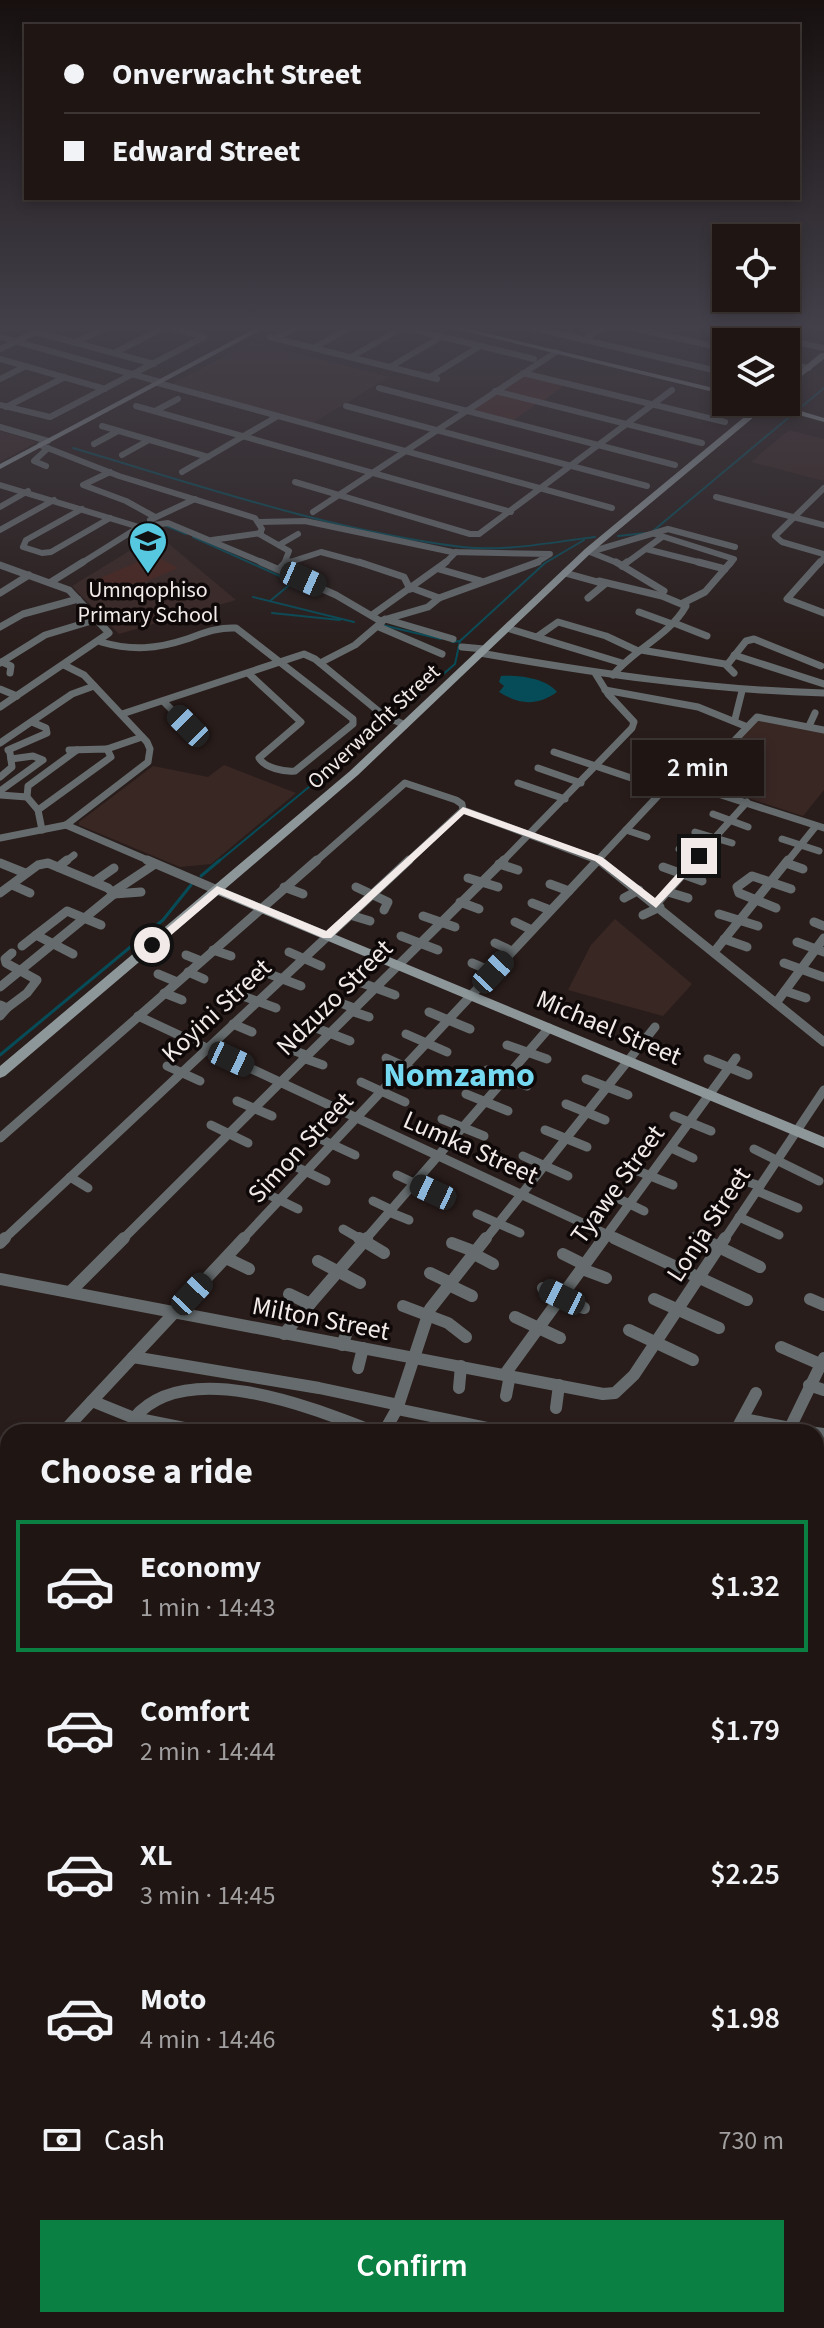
<!DOCTYPE html>
<meta charset="utf-8">
<style>
:root{--surface:#1f1614;--page:#271f1d;--text:#f1f3f6;--muted:#a19fa0;--line:#3c3534;--accent:#0b8043}
body{margin:0;font-family:"Source Sans 3",sans-serif;background:var(--page);color:var(--text);height:100vh;display:flex;flex-direction:column;font-size:30px;white-space:nowrap}
*{box-sizing:border-box;margin:0}
p{font-size:26px;color:var(--muted)}
.icon{flex:none;width:44px;height:44px;fill:none;stroke:currentColor;stroke-width:2;stroke-linecap:round;stroke-linejoin:round}
.map{position:relative;flex:1;overflow:hidden}
.drawer{position:absolute;left:0px;top:1424px;width:824px;height:904px;display:flex;flex-direction:column;background:var(--surface);border-radius:24px 24px 0 0;box-shadow:0 4px 12px #0003,0 0 0 2px var(--line)}
.drawer>*{flex:none}
.guide{position:absolute;left:24px;top:24px;width:776px;height:176px;border-radius:0px;box-shadow:0 4px 12px #0003,0 0 0 2px var(--line);display:grid;align-content:center;height:176px;padding:0 40px;background:var(--surface)}
.fabs{position:absolute;left:712px;top:224px;display:grid;gap:16px}
.fabs a{display:grid;place-items:center;width:88px;height:88px;border-radius:0px;background:var(--surface);box-shadow:0 4px 12px #0003,0 0 0 2px var(--line);font-size:40px}
.end{position:absolute;width:36px;height:36px;margin:-18px;border:10px solid #f2eae8;background:#111;box-shadow:0 0 0 4px #111}
.from{border-radius:50%}
.bubble{position:absolute;height:56px;border-radius:0px;background:var(--surface);box-shadow:0 4px 12px #0003,0 0 0 2px var(--line);font-size:26px;font-weight:600;line-height:56px;text-align:center}
.car{position:absolute;width:24px;height:48px;margin:-24px -12px;border-radius:10px;box-shadow:0 0 6px 2px #0007;background:linear-gradient(#222 24%,#8ab4d8 0 40%,#222 0 76%,#8ab4d8 0 86%,#222 0)}
.guide b{display:flex;align-items:center;gap:28px;height:76px;font-size:30px}
.guide b+b{border-top:2px solid var(--line)}
.guide i{width:20px;height:20px;background:var(--text)}
ul{padding:0;list-style:none}
li{display:flex;align-items:center;gap:24px;height:132px;margin:0 16px 12px;padding:0 24px;border:4px solid transparent;border-radius:0px}
li div{flex:1}
li b{display:block;font-size:30px}
li em{font-style:normal;font-weight:600}
li.selected{border-color:var(--accent)}
li>.icon{width:72px;height:72px;stroke-width:1.5}
h2{padding:0 40px;font-size:36px;line-height:96px}
.pay{display:flex;align-items:center;gap:20px;height:88px;padding:0 40px;font-size:30px}
.pay p{margin-inline-start:auto}
.primary-button{display:flex;gap:16px;margin-top:auto;padding:16px 40px}
.primary-button a{flex:1;height:92px;border-radius:0px;background:var(--accent);color:#fff;font-size:32px;font-weight:600;line-height:92px;text-align:center}
.map>svg:first-child{display:block}
</style>
<div class="map">
<svg width="824" height="2328" viewBox="0 0 824 2328">
<rect width="100%" height="100%" fill="#291d1b"/>
<!-- built -->
<g fill="#392724">
<polygon points="252,342 389,377 313,423 172,384"/>
<polygon points="789,430 824,439 824,481 751,462"/>
<polygon points="0,431 37,442 0,462"/>
<polygon points="157,534 236,600 119,634 72,586"/>
<polygon points="758,718 824,733 824,790 803,816 700,782"/>
<polygon points="224,765 296,793 211,864 180,867 79,825 79,822 153,766 208,777"/>
<polygon points="615,919 692,984 663,1016 568,990 591,945"/>
<polygon points="819,2007 824,2008 824,2328 794,2328 795,2320 816,2320 816,2296 820,2297 823,2231 816,2229 816,2009"/>
</g>
<!-- green -->
<g fill="#49251e">
<polygon points="522,376 566,384 541,402 501,390"/>
<polygon points="495,394 538,403 512,421 472,409"/>
<polygon points="154,555 178,568 121,592 98,579"/>
<polygon points="816,2025 824,2027 824,2202 816,2200"/>
</g>
<!-- water -->
<path fill="#064c58" d="M501,676c17,-1 45,2 56,16 -20,14 -37,13 -58,0l5,-6 -5,-4z"/>
<g fill="none" stroke-linecap="round" stroke-linejoin="round">
<!-- stream-far1 -->
<g stroke="#064c58" stroke-width="2">
<path d="M73,448c128,38 256,82 389,99 44,5 90,-5 133,-10"/>
<polyline points="164,525 186,534"/>
<polyline points="653,531 824,388"/>
<polyline points="618,536 646,533"/>
<polyline points="193,537 293,582 270,601"/>
<polyline points="253,597 354,622"/>
<polyline points="272,613 340,620"/>
<polyline points="382,625 441,639"/>
<polyline points="452,642 460,641 545,563 584,540"/>
<polyline points="392,718 455,664 460,641"/>
<polyline points="218,862 389,721"/>
</g>
<!-- stream -->
<g stroke="#064c58" stroke-width="3">
<polyline points="201,876 220,860"/>
<polyline points="0,1055 163,920 191,885"/>
</g>
<!-- street-far4 -->
<g stroke="#666c6e" stroke-width="6">
<polyline points="406,328 534,359"/>
<polyline points="534,328 726,373"/>
<polyline points="633,328 726,349"/>
<polyline points="733,328 824,348"/>
<polyline points="36,332 154,364"/>
<polyline points="0,337 160,382"/>
<polyline points="270,337 437,379"/>
<polyline points="276,338 295,328"/>
<polyline points="584,340 601,328"/>
<polyline points="76,342 105,328"/>
<polyline points="314,348 349,328"/>
<polyline points="0,349 42,329"/>
<polyline points="114,353 163,328"/>
<polyline points="351,357 402,328"/>
<polyline points="0,359 105,389"/>
<polyline points="786,363 809,368"/>
<polyline points="390,367 441,337"/>
<polyline points="523,373 725,422"/>
<polyline points="430,377 480,346"/>
<polyline points="0,379 26,366"/>
<polyline points="158,383 612,508"/>
<polyline points="379,388 675,465"/>
<polyline points="495,391 702,443"/>
<polyline points="0,405 50,417 204,337 173,328"/>
<polyline points="136,406 511,512"/>
<polyline points="346,406 647,486"/>
<polyline points="6,407 65,377"/>
<polyline points="155,411 178,399"/>
<polyline points="102,426 208,457"/>
<polyline points="0,427 48,441"/>
<polyline points="94,444 118,431"/>
<polyline points="40,445 119,476 255,518 262,529 259,534 289,551 284,564"/>
<polyline points="122,455 149,440"/>
<polyline points="46,466 34,461 48,448"/>
<polyline points="110,472 83,485 126,501 155,517"/>
<polyline points="182,472 278,416"/>
<polyline points="295,482 470,534 479,534 672,390"/>
<polyline points="0,485 139,527 80,564"/>
<polyline points="824,488 775,536 782,542 824,554"/>
<polyline points="716,497 824,525"/>
<polyline points="0,507 28,491"/>
<polyline points="82,509 26,540 23,547 42,553 51,552 110,518"/>
<polyline points="313,512 556,352"/>
<polyline points="150,520 195,499"/>
<polyline points="259,522 305,521 452,552 550,554 534,564"/>
<polyline points="139,527 168,523 266,564"/>
<polyline points="0,530 54,500"/>
<polyline points="655,534 734,559 730,564"/>
<polyline points="212,540 261,533"/>
<polyline points="279,545 298,534"/>
<polyline points="646,549 706,564"/>
<polyline points="590,552 668,529 735,547"/>
<polyline points="590,552 620,564"/>
<polyline points="287,563 321,552 365,564"/>
<polyline points="444,564 456,552"/>
<polyline points="625,564 662,537"/>
<polyline points="819,564 824,558"/>
</g>
<!-- street-far3 -->
<g stroke="#666c6e" stroke-width="7">
<polyline points="261,562 336,595 382,622 355,645 320,663"/>
<polyline points="359,562 404,577 410,589"/>
<polyline points="616,562 664,591"/>
<polyline points="698,562 725,569"/>
<polyline points="820,562 787,599 824,613"/>
<polyline points="287,563 290,562"/>
<polyline points="0,565 69,590 109,633 0,707"/>
<polyline points="622,566 627,562"/>
<polyline points="279,569 286,562"/>
<polyline points="439,569 481,581"/>
<polyline points="565,573 605,584 588,598"/>
<path d="M599,581l63,15 24,10c-17,30 -52,43 -73,69"/>
<polyline points="51,582 83,562"/>
<polyline points="412,588 439,598"/>
<polyline points="0,593 29,575"/>
<polyline points="683,603 705,592 731,562"/>
<polyline points="639,612 672,624"/>
<polyline points="372,615 446,562"/>
<polyline points="385,619 453,639"/>
<polyline points="380,621 428,607 439,598 538,562"/>
<polyline points="674,623 707,636"/>
<polyline points="0,627 23,614 78,599"/>
<polyline points="379,627 442,654"/>
<polyline points="507,628 622,663"/>
<polyline points="538,636 558,622 606,636 638,651"/>
<path d="M101,642c31,9 56,7 86,-3 17,-6 31,-12 49,-11l117,91v5l-58,47c-11,1 -30,-3 -36,-13l42,-36 -52,-48"/>
<polyline points="462,647 484,649"/>
<polyline points="641,650 725,664 734,673"/>
<path d="M480,653c114,20 228,37 344,40"/>
<polyline points="734,655 824,684"/>
<polyline points="2,662 11,666 10,673"/>
<polyline points="0,663 45,635 98,619"/>
<polyline points="727,665 746,641 754,639 821,666"/>
<polyline points="0,689 17,696"/>
<polyline points="605,690 698,707 745,726"/>
<polyline points="163,701 188,726"/>
<polyline points="122,714 304,654 315,659 383,715 405,725"/>
<polyline points="735,719 742,691"/>
<polyline points="809,726 815,713"/>
<polyline points="0,743 72,694 94,686"/>
<polyline points="107,749 142,737"/>
<polyline points="8,750 47,733 46,728 32,722"/>
<polyline points="554,752 664,789"/>
<polyline points="538,768 581,783"/>
<polyline points="0,777 12,767 10,753"/>
<polyline points="518,783 565,799"/>
<polyline points="692,785 757,717 824,730"/>
<polyline points="0,791 43,760 33,756 11,759"/>
<polyline points="0,795 27,797"/>
<polyline points="38,810 27,797 28,786 77,750"/>
<polyline points="713,814 748,827"/>
<polyline points="66,825 152,862"/>
<polyline points="42,830 38,810 111,757 107,749 69,750"/>
<polyline points="626,830 647,837"/>
<polyline points="695,832 732,843"/>
<polyline points="0,838 66,825 148,762 150,749 147,742 84,675 64,665"/>
<polyline points="782,839 819,851"/>
<polyline points="679,849 715,862"/>
<polyline points="65,862 74,855"/>
<polyline points="315,862 405,783 456,800 462,804 463,810 602,862"/>
<polyline points="407,862 463,810"/>
<polyline points="502,862 632,728 634,722 608,694 595,673"/>
<polyline points="596,862 670,783 681,782 824,828"/>
<polyline points="693,862 747,802"/>
<polyline points="787,862 816,826"/>
</g>
<!-- street-far2 -->
<g stroke="#666c6e" stroke-width="9">
<polyline points="147,860 217,890"/>
<polyline points="599,860 824,1042"/>
<polyline points="710,860 715,862"/>
<polyline points="0,863 25,873"/>
<polyline points="786,863 803,869"/>
<polyline points="499,864 518,870"/>
<polyline points="58,867 67,860"/>
<polyline points="663,867 702,881"/>
<polyline points="468,878 498,887"/>
<polyline points="94,882 114,868"/>
<polyline points="550,884 569,891"/>
<polyline points="12,885 30,893"/>
<polyline points="284,887 303,894"/>
<polyline points="356,887 388,902 384,910"/>
<polyline points="113,892 155,864"/>
<polyline points="668,892 688,898"/>
<polyline points="0,893 38,865 48,863 108,888 114,894 0,987"/>
<polyline points="114,894 141,892"/>
<polyline points="624,898 639,890"/>
<polyline points="460,902 479,909"/>
<polyline points="532,903 550,910"/>
<polyline points="656,904 695,860"/>
<polyline points="776,908 739,893 737,887 752,876 791,889"/>
<polyline points="719,914 758,926"/>
<polyline points="350,915 370,921"/>
<polyline points="643,915 660,907"/>
<polyline points="423,916 455,927"/>
<polyline points="515,922 532,930"/>
<polyline points="814,922 824,926"/>
<polyline points="36,935 67,911 101,925"/>
<polyline points="401,936 438,950"/>
<polyline points="724,939 747,947"/>
<polyline points="797,942 824,952"/>
<polyline points="495,943 512,951"/>
<polyline points="22,946 36,935 73,954"/>
<polyline points="213,950 231,956"/>
<polyline points="289,952 321,966"/>
<polyline points="714,952 788,860"/>
<polyline points="186,955 201,961"/>
<polyline points="472,963 493,972"/>
<polyline points="784,963 823,977"/>
<polyline points="188,972 204,979"/>
<polyline points="264,972 301,986"/>
<polyline points="158,974 177,982"/>
<polyline points="362,983 395,995"/>
<polyline points="785,991 806,998"/>
<polyline points="164,993 182,1000"/>
<polyline points="240,995 276,1008"/>
<polyline points="338,1002 354,1008"/>
<polyline points="776,1003 824,938"/>
<polyline points="0,1005 7,1008 0,1016"/>
<polyline points="7,1008 27,993 37,980 6,963 5,959 12,953"/>
<polyline points="351,1011 369,1017"/>
<polyline points="429,1012 470,1029"/>
<polyline points="138,1016 619,1240"/>
<polyline points="233,1024 252,1032"/>
<polyline points="311,1026 350,1041"/>
<polyline points="406,1034 447,1052"/>
<polyline points="507,1045 547,1059"/>
<polyline points="287,1048 306,1055"/>
<polyline points="303,1058 323,1065"/>
<polyline points="386,1058 428,1077"/>
<polyline points="708,1059 748,1075"/>
<polyline points="167,1066 200,1081"/>
<polyline points="487,1070 527,1086"/>
<polyline points="586,1079 628,1095"/>
<polyline points="361,1082 405,1102"/>
<polyline points="466,1094 508,1111"/>
<polyline points="237,1101 272,1116"/>
<polyline points="566,1104 605,1120"/>
<polyline points="674,1116 711,1131"/>
<polyline points="442,1119 484,1136"/>
<polyline points="211,1125 248,1143"/>
<polyline points="545,1130 587,1147"/>
<polyline points="314,1136 355,1155"/>
<polyline points="0,1138 317,860"/>
<polyline points="671,1148 693,1158"/>
<polyline points="754,1149 819,1181"/>
<polyline points="523,1156 568,1176"/>
<polyline points="286,1162 326,1181"/>
<polyline points="633,1169 673,1185"/>
<polyline points="397,1175 433,1192"/>
<polyline points="70,1177 88,1188"/>
<polyline points="736,1178 760,1186"/>
<polyline points="257,1189 298,1209"/>
<polyline points="757,1191 798,1208"/>
<polyline points="609,1194 644,1211"/>
<polyline points="373,1201 392,1210"/>
<polyline points="389,1212 409,1220"/>
<polyline points="477,1214 520,1233"/>
<polyline points="739,1217 779,1235"/>
<polyline points="343,1229 362,1240"/>
<polyline points="695,1236 704,1240"/>
<polyline points="3,1240 409,860"/>
<polyline points="122,1240 504,860"/>
<polyline points="242,1240 598,860"/>
<polyline points="365,1240 549,1028"/>
<polyline points="485,1240 655,1027"/>
<polyline points="603,1240 736,1058"/>
<polyline points="724,1240 824,1090"/>
</g>
<!-- street-far1 -->
<g stroke="#666c6e" stroke-width="12">
<polyline points="359,1238 384,1253"/>
<polyline points="614,1238 747,1300"/>
<polyline points="700,1238 760,1267"/>
<polyline points="0,1243 5,1238"/>
<polyline points="452,1243 476,1252"/>
<polyline points="474,1254 493,1264"/>
<polyline points="563,1254 585,1265"/>
<polyline points="226,1258 249,1269"/>
<polyline points="318,1261 360,1283"/>
<polyline points="582,1269 606,1278"/>
<polyline points="430,1273 451,1283"/>
<polyline points="0,1279 603,1394 615,1393 634,1375 725,1238"/>
<polyline points="449,1285 472,1296"/>
<polyline points="543,1288 584,1308"/>
<polyline points="70,1292 124,1238"/>
<polyline points="289,1294 310,1304"/>
<polyline points="654,1299 719,1328"/>
<polyline points="810,1299 824,1305"/>
<polyline points="403,1306 448,1323 466,1337"/>
<polyline points="515,1317 560,1338"/>
<polyline points="629,1330 693,1360"/>
<polyline points="284,1334 367,1238"/>
<polyline points="342,1345 349,1327"/>
<polyline points="781,1347 820,1364"/>
<polyline points="133,1357 319,1388 399,1405"/>
<polyline points="358,1368 363,1348"/>
<polyline points="505,1374 604,1238"/>
<polyline points="809,1385 824,1390"/>
<polyline points="459,1388 461,1366"/>
<polyline points="506,1396 510,1375"/>
<polyline points="92,1401 134,1418 204,1432"/>
<polyline points="556,1408 559,1385"/>
<polyline points="397,1409 507,1432"/>
<path d="M134,1418c52,-62 179,-10 241,14"/>
<polyline points="743,1419 812,1432"/>
<polyline points="63,1432 244,1238"/>
<polyline points="384,1432 397,1409 430,1309 486,1238"/>
<polyline points="735,1432 756,1393"/>
<polyline points="788,1432 824,1358"/>
<polyline points="816,1433 824,1434"/>
<polyline points="816,1492 824,1493"/>
<polyline points="0,1495 8,1491"/>
</g>
<!-- street -->
<g stroke="#666c6e" stroke-width="15">
<polyline points="0,1921 8,1923"/>
<polyline points="0,2040 8,2042"/>
<polyline points="0,2131 8,2133"/>
<polyline points="0,2277 8,2279"/>
<polyline points="145,2320 172,2328"/>
<polyline points="772,2320 774,2328"/>
<polyline points="481,2328 482,2320"/>
<polyline points="780,2328 782,2320"/>
</g>
<!-- secondary -->
<g fill="#8d979a" fill-rule="evenodd">
<polygon points="256,328 265,328 0,469 0,464"/>
<polygon points="452,328 465,328 726,391 726,395"/>
<polygon points="821,353 824,353 824,359 786,388 786,382"/>
<polygon points="756,402 771,402 824,418 824,422 767,406 591,553 358,775 225,889 824,1137 824,1148 218,895 5,1076 0,1078 0,1066 350,771 585,549 760,404"/>
</g>
<!-- highway -->
<g fill="#c7d8dc" fill-rule="evenodd">
<polygon points="0,1736 8,1738 8,1762 0,1760"/>
<polygon points="0,1765 8,1767 8,1791 0,1789"/>
<polygon points="816,1928 824,1929 824,1955 816,1954"/>
<polygon points="816,1959 824,1961 824,1987 816,1985"/>
</g>
</g>
<!-- sky -->
<linearGradient id="sky" x2="0" y2="1"><stop stop-color="#17100f"/><stop offset="0.5" stop-color="#43404a"/><stop offset="1" stop-color="#43404a" stop-opacity="0"/></linearGradient>
<rect width="824" height="654" fill="url(#sky)"/>
<!-- route -->
<polygon fill="#f2eae8" points="463,807 602,857 655,898 695,854 705,856 656,908 595,861 464,814 331,938 323,938 219,894 156,948 147,945 217,886 326,931"/>
<!-- icons -->
<defs>
<symbol id="school-pin" viewBox="-11 -11 22 30"><path d="M0 17L-7.5 6A9.5 9.5 0 1 1 7.5 6Z" fill="#56c9e1" stroke="#0e0908"/><path d="M0-5L7-2L0 1L-7-2ZM-4 1L0 2.5L4 1V4Q0 6-4 4Z" fill="#111"/></symbol>
</defs>
<g fill-rule="evenodd">
<use href="#school-pin" x="126" y="519" width="44" height="60"/>
</g>
<g text-anchor="middle" stroke-width="7" stroke-linejoin="round" paint-order="stroke">
<!-- far-poi labels -->
<g font-size="22" fill="#f2eae8" stroke="#0e0908">
<text x="148" y="597">Umnqophiso<tspan x="148" dy="25">Primary School</tspan></text>
</g>
<!-- far-street labels -->
<g font-size="22" fill="#f2eae8" stroke="#0e0908">
<text transform="translate(373 726) rotate(-43)" y="8">Onverwacht Street</text>
</g>
<!-- street labels -->
<g font-size="26" fill="#f2eae8" stroke="#0e0908">
<text transform="translate(334 997) rotate(-45)" y="9">Ndzuzo Street</text>
<text transform="translate(216 1010) rotate(-43)" y="9">Koyini Street</text>
<text transform="translate(609 1027) rotate(23)" y="9">Michael Street</text>
<text transform="translate(300 1147) rotate(-47)" y="9">Simon Street</text>
<text transform="translate(471 1147) rotate(24)" y="9">Lumka Street</text>
<text transform="translate(617 1184) rotate(-54)" y="9">Tyawe Street</text>
<text transform="translate(708 1224) rotate(-57)" y="9">Lonja Street</text>
<text transform="translate(321 1318) rotate(11)" y="9">Milton Street</text>
</g>
<!-- district labels -->
<g font-size="34" font-weight="bold" fill="#75daf1" stroke="#0e0908">
<text x="459" y="1086">Nomzamo</text>
</g>
</g>
</svg>
<div class="fabs">
<a><svg class="icon" aria-label="locate" viewBox="0 0 24 24"><circle cx="12" cy="12" r="6"/><path d="M12 2v4M12 18v4M2 12h4M18 12h4"/></svg></a>
<a><svg class="icon" aria-label="layers" viewBox="0 0 24 24"><path d="M12 4l9 5-9 5-9-5zM3 14l9 5 9-5"/></svg></a>
</div>
<i class="end from" style="left:152px;top:945px"></i>
<i class="end" style="left:699px;top:856px"></i>
<div class="bubble" style="left:632px;top:740px;width:132px">2 min</div>
<i class="car" style="left:303px;top:579px;rotate:114deg"></i>
<i class="car" style="left:188px;top:726px;rotate:315deg"></i>
<i class="car" style="left:493px;top:972px;rotate:43deg"></i>
<i class="car" style="left:231px;top:1059px;rotate:115deg"></i>
<i class="car" style="left:433px;top:1192px;rotate:295deg"></i>
<i class="car" style="left:192px;top:1294px;rotate:43deg"></i>
<i class="car" style="left:562px;top:1297px;rotate:296deg"></i>
<div class="guide">
<b><i class="from"></i>Onverwacht Street</b>
<b><i></i>Edward Street</b>
</div>
<section class="drawer">
<h2>Choose a ride</h2>
<ul>
<li class="selected"><svg class="icon" aria-label="car" viewBox="0 0 24 24"><path d="M5 17H2v-5l4-1 3-4h7l3 4 3 1v5h-3M9 17h6M6 11h13"/><circle cx="7" cy="17" r="2"/><circle cx="17" cy="17" r="2"/></svg><div><b>Economy</b><p>1 min · 14:43</p></div><em>$1.32</em></li>
<li><svg class="icon" aria-label="car" viewBox="0 0 24 24"><path d="M5 17H2v-5l4-1 3-4h7l3 4 3 1v5h-3M9 17h6M6 11h13"/><circle cx="7" cy="17" r="2"/><circle cx="17" cy="17" r="2"/></svg><div><b>Comfort</b><p>2 min · 14:44</p></div><em>$1.79</em></li>
<li><svg class="icon" aria-label="car" viewBox="0 0 24 24"><path d="M5 17H2v-5l4-1 3-4h7l3 4 3 1v5h-3M9 17h6M6 11h13"/><circle cx="7" cy="17" r="2"/><circle cx="17" cy="17" r="2"/></svg><div><b>XL</b><p>3 min · 14:45</p></div><em>$2.25</em></li>
<li><svg class="icon" aria-label="car" viewBox="0 0 24 24"><path d="M5 17H2v-5l4-1 3-4h7l3 4 3 1v5h-3M9 17h6M6 11h13"/><circle cx="7" cy="17" r="2"/><circle cx="17" cy="17" r="2"/></svg><div><b>Moto</b><p>4 min · 14:46</p></div><em>$1.98</em></li>
</ul>
<div class="pay"><svg class="icon" aria-label="cash" viewBox="0 0 24 24"><path d="M3 7h18v10H3z"/><circle cx="12" cy="12" r="2"/></svg>Cash<p>730 m</p></div>
<div class="primary-button"><a>Confirm</a></div>
</section>
</div>
